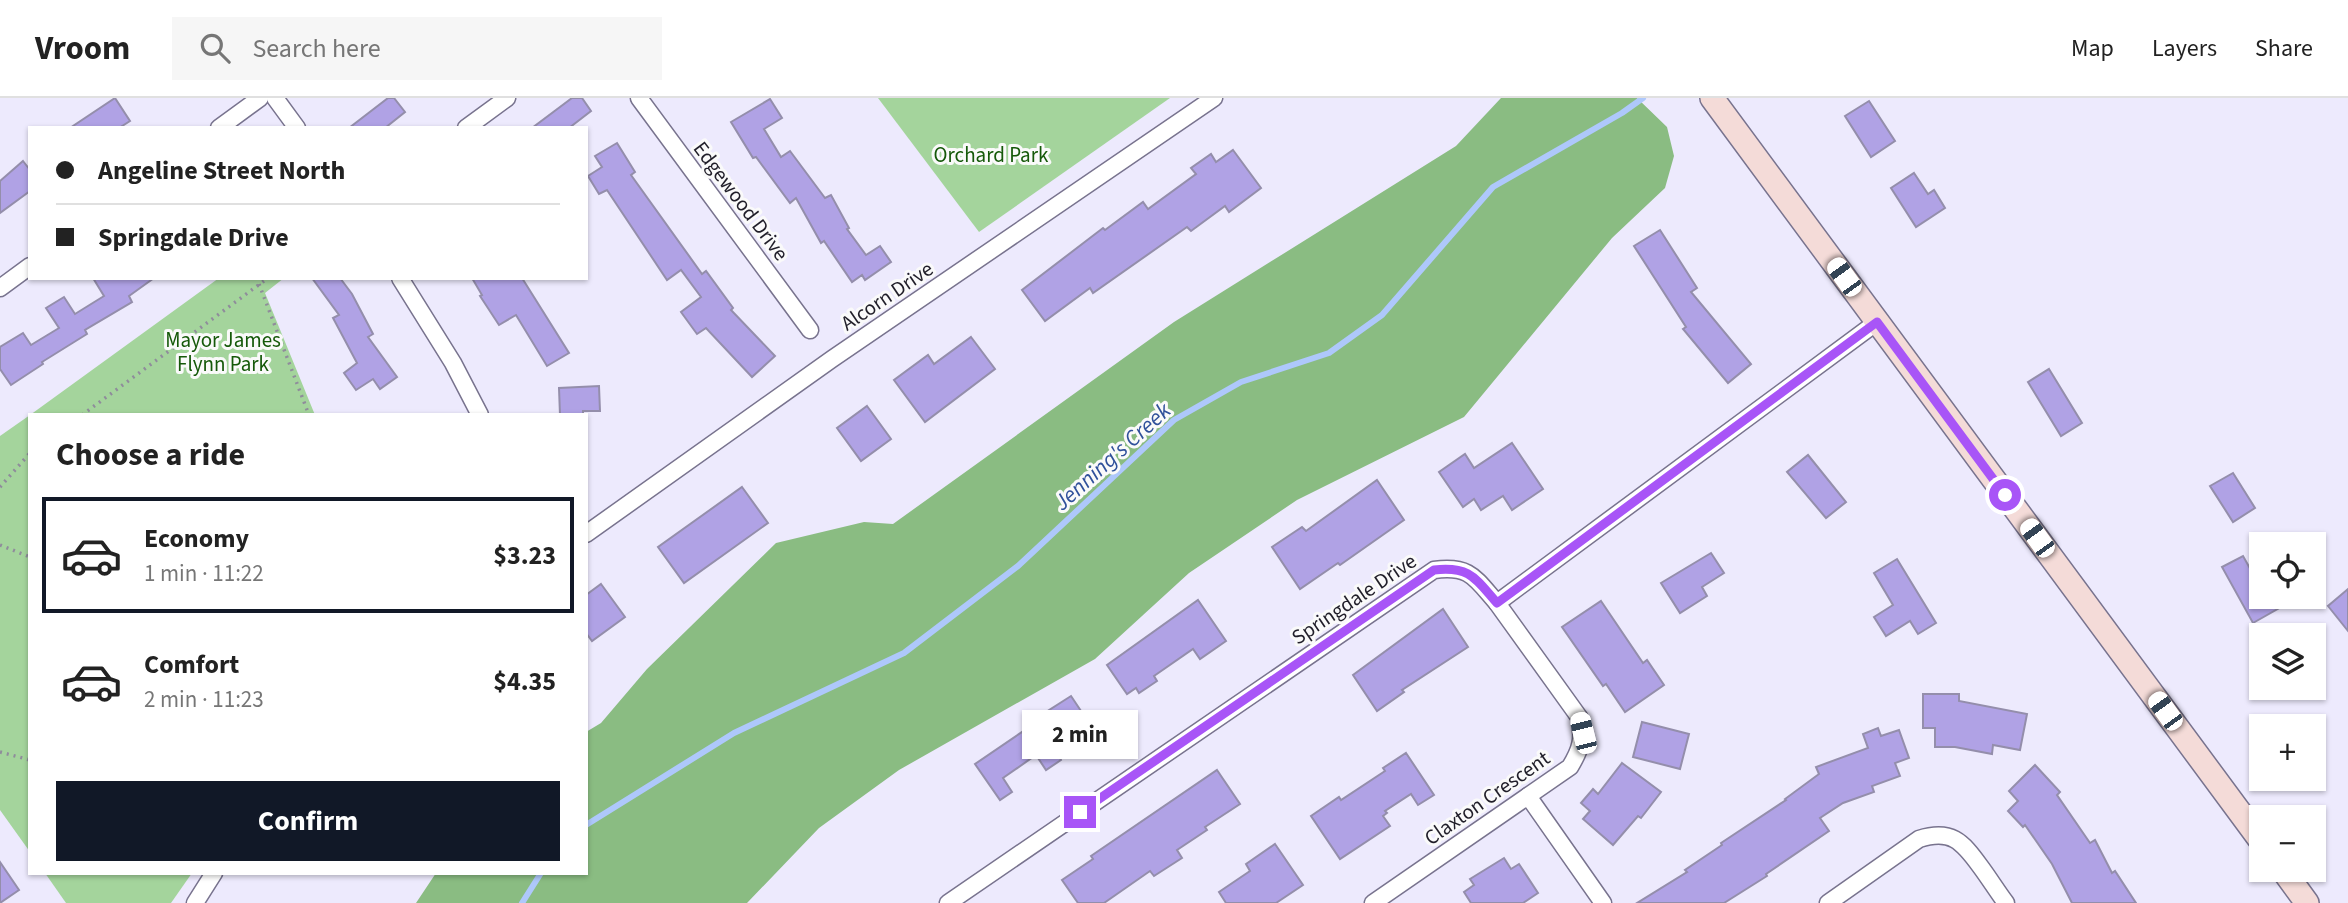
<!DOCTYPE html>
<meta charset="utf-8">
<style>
:root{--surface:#fff;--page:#f6f6f6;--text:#222;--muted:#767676;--line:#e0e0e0;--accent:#111827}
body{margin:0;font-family:"Source Sans 3",sans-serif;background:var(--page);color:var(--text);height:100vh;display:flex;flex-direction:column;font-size:26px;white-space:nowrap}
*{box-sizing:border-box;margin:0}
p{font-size:23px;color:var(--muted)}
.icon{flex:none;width:38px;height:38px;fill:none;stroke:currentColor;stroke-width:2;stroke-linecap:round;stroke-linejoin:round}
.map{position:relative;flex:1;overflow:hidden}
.drawer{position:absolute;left:28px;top:315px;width:560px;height:462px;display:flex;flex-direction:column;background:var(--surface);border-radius:0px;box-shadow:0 2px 5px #0004}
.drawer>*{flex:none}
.banner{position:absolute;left:28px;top:28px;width:560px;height:154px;border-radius:0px;box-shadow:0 2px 5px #0004;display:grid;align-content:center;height:154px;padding:0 28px;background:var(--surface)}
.buttons{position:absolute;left:2249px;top:434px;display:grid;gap:14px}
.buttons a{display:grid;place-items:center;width:77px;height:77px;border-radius:0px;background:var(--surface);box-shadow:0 2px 5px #0004;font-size:35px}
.end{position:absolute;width:32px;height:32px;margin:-16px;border:9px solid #a855f7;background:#fff;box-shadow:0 0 0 4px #fff}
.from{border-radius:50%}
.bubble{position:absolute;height:49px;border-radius:0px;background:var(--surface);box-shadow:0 2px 5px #0004;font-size:23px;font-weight:700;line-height:49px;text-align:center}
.car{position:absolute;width:21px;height:42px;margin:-21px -10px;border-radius:9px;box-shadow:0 0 5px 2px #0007;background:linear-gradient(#fff 24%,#345 0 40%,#fff 0 76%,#345 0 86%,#fff 0)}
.banner b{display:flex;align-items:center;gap:24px;height:66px;font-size:26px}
.banner b+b{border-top:2px solid var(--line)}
.banner i{width:18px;height:18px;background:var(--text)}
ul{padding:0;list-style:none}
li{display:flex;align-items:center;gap:21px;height:116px;margin:0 14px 10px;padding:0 14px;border:4px solid transparent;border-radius:0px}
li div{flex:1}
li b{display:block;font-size:26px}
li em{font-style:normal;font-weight:700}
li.current{border-color:var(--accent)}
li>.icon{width:63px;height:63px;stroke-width:1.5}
h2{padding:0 28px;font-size:32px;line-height:84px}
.action{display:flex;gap:14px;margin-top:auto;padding:14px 28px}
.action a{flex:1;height:80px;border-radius:0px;background:var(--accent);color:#fff;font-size:28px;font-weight:700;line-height:80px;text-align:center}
header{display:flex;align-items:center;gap:42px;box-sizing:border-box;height:98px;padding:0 35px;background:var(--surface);border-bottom:2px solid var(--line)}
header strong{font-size:33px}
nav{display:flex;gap:38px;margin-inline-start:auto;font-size:24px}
.search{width:490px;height:63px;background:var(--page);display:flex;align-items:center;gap:18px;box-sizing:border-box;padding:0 24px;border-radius:0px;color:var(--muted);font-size:26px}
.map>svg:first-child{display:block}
</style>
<header>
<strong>Vroom</strong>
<div class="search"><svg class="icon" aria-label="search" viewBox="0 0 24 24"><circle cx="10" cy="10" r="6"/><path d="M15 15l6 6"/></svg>Search here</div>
<nav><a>Map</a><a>Layers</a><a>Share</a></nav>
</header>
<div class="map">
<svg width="2348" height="805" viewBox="0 0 2348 805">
<rect width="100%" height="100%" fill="#edeafd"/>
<!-- green -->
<g fill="#a4d49c">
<polygon points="878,0 1170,0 979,134"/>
<polygon points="219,180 284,180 265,195 315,317 30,317"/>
<polygon points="30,317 30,754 0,712 0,338"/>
<polygon points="45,775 192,775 171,805 66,805"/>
</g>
<!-- forest -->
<polygon fill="#8abc82" points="1501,0 1637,0 1667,29 1674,58 1665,90 1612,140 1464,319 1297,402 1189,475 1095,561 899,672 819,730 747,805 416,805 436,775 586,775 586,634 601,625 647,571 776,445 864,424 893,426 1174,224 1456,48"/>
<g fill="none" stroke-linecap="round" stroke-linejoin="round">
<!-- stream -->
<g stroke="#aec8fb" stroke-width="6">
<polyline points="586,727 734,635 904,555 1018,468 1174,322 1241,284 1329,255 1382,217 1493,89 1622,15 1643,0"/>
<polyline points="522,805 541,775"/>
</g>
</g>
<!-- building -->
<g fill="#b0a2e5" stroke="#948eab" stroke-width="2">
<polygon points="115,0 130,23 119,30 70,30"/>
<polygon points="388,0 394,0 405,14 385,30 349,30"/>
<polygon points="572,0 582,0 591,13 569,30 532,30"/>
<polygon points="770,1 782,20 764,31 781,59 790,53 825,100 831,97 849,130 847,131 866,157 880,148 891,164 865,182 862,177 852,184 824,143 821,145 796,100 790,105 756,59 753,60 731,24"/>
<polygon points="1869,3 1895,43 1871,59 1845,18"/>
<polygon points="617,45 635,74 631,77 702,176 706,173 733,210 731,212 775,258 752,279 706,230 697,236 681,214 701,199 681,172 667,182 607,92 599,96 588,78 602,69 595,58"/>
<polygon points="1233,52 1261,90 1229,114 1225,108 1191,133 1187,129 1093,195 1090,190 1045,223 1022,192 1103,130 1105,132 1143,104 1148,111 1196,76 1191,70 1211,56 1216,64"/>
<polygon points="23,63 30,72 30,93 0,115 0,83"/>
<polygon points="1914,75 1928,96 1934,92 1945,110 1916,129 1891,90"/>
<polygon points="1660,132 1697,190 1691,194 1751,266 1728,285 1683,231 1686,229 1634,148"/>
<polygon points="93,180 154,180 129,198 132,204 85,232 87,236 42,264 43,266 11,287 0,271 0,249 23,235 31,247 59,230 46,210 64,199 75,216 104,198"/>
<polygon points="312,180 340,180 352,196 373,236 368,239 397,279 380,291 373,281 356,292 344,275 357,265 333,220 339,217"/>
<polygon points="472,180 522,180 569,255 547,268 516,217 499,227 480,198 482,197"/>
<polygon points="971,239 995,271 925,324 894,282 928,257 934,266"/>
<polygon points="2049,271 2082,325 2061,338 2028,284"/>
<polygon points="599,288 600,313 583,313 583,317 560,317 559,290"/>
<polygon points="867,308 891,341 861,363 837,330"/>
<polygon points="1512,345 1543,391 1512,412 1503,398 1481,412 1474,401 1463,409 1439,374 1465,356 1474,370"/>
<polygon points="1808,357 1846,404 1826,420 1787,374"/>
<polygon points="2233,375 2255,410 2233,424 2210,388"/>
<polygon points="1377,382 1404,422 1340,467 1338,465 1300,491 1272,449 1302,429 1306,433"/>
<polygon points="742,389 768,425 684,485 658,449"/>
<polygon points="1711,455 1724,475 1702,489 1707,498 1680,515 1661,485"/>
<polygon points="2243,458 2261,490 2261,499 2299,499 2253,525 2222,469"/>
<polygon points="1897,461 1936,525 1918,536 1910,523 1886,538 1874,519 1893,507 1874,475"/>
<polygon points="601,486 625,519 592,543 586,535 586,497"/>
<polygon points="2348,491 2348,533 2328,508"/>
<polygon points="1198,502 1226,543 1200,561 1193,551 1154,578 1157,583 1139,595 1136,590 1127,596 1107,567"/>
<polygon points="1601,503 1643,565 1647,562 1664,587 1625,614 1606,586 1603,588 1562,529"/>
<polygon points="1443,511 1468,549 1402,592 1404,594 1377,613 1353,577"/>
<polygon points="1923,596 1959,596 1959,603 2027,616 2020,652 1993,647 1992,656 1955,649 1935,649 1935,630 1923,630"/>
<polygon points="1071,598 1095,634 1059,658 1061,662 1046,672 1036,657 1003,680 1012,694 1000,702 975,666 1044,619 1043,616"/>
<polygon points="1642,624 1689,636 1680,671 1633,659"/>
<polygon points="1878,630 1881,638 1899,632 1909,660 1895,665 1900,678 1872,688 1874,694 1843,705 1820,720 1829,733 1766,776 1767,778 1724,805 1637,805 1687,774 1685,772 1722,747 1721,745 1786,702 1785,701 1819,676 1816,669 1868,650 1863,636"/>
<polygon points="1406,655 1434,697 1418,707 1411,696 1385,713 1387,715 1383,718 1390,728 1340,761 1311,718 1339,699 1341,702 1385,673 1383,670"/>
<polygon points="1622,665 1661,694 1641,720 1638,718 1613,747 1583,721 1590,713 1581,705 1593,691 1598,696"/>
<polygon points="2035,667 2060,694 2057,697 2090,745 2095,742 2112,775 2115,773 2136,805 2072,805 2052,766 2025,727 2023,729 2008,713 2018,703 2009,693"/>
<polygon points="1217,672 1240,706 1205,729 1207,732 1177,752 1182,760 1154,778 1150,773 1104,805 1078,805 1062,782 1093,761 1091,758"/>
<polygon points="1275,746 1303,787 1276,805 1226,805 1219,794 1250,773 1246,766"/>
<polygon points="1504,760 1511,771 1519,766 1538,795 1523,805 1471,805 1464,794 1474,787 1470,781"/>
<polygon points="0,764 19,792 0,805"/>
</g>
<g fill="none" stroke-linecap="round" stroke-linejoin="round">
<defs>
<g id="minor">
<polyline points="275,0 297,30"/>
<polyline points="639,0 810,232"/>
<polyline points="219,30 260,0"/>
<polyline points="466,30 507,0"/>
<polyline points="400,180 453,265 480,317"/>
<polyline points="0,190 30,168"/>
<polyline points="586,436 832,261 1214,0"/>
<polyline points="1528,698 1603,805"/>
<polyline points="195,805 214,775"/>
<path d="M948,805l486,-333c36,-5 41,8 63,33l380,-281"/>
<path d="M1373,805l197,-136c11,-18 14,-29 9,-50l-82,-114"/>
<path d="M1828,805l91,-64c32,-10 43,2 61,27 9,12 17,25 26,37"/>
</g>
<g id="secondary">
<polyline points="1712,0 2261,743"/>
<polyline points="2283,772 2307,805"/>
</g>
</defs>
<!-- minor casing -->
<use href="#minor" stroke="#78738e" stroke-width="19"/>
<!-- secondary casing -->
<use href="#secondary" stroke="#78738e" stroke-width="26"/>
<!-- path -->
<g stroke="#8f8c9b" stroke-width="3.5" stroke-dasharray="2 5" stroke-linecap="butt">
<polyline points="259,186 309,317"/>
<polyline points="82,317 268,180"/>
<polyline points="0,389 30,355"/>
<polyline points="0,447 30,459"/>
<polyline points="0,654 30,662"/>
</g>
<!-- minor -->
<use href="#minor" stroke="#fff" stroke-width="16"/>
<!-- secondary -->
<use href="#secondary" stroke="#f4dbd8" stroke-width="23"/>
</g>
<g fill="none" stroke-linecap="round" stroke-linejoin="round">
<!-- route -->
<path stroke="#a855f7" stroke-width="9" d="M1080,714l354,-242c36,-4 41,8 63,33l380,-281 128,173"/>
</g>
<g text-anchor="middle" stroke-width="6" stroke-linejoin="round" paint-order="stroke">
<!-- park labels -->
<g font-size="21" fill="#155909" stroke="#fafafa">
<text x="991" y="64">Orchard Park</text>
<text x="223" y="249">Mayor James<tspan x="223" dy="24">Flynn Park</tspan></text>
</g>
<!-- street labels -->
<g font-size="21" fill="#201e29" stroke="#fafafa">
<text transform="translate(741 103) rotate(53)" y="7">Edgewood Drive</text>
<text transform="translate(887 198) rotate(-34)" y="7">Alcorn Drive</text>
<text transform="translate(1354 501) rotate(-34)" y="7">Springdale Drive</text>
<text transform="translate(1487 700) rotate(-35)" y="7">Claxton Crescent</text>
</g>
<!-- water labels -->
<g font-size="23" font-style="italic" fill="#30519b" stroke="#fafafa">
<text transform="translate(1112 358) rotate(-42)" y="8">Jenning's Creek</text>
</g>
</g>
</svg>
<div class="buttons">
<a><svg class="icon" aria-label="locate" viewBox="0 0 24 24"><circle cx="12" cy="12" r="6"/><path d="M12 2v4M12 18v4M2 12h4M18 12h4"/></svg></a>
<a><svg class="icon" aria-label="layers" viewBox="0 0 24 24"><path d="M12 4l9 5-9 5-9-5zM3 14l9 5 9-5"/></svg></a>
<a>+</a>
<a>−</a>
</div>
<i class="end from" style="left:2005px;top:397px"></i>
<i class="end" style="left:1080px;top:714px"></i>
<div class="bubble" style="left:1022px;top:612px;width:116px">2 min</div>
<i class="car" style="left:1844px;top:179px;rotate:324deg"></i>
<i class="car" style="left:2037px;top:440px;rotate:324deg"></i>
<i class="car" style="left:2165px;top:613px;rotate:324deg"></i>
<i class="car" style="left:1583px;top:635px;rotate:346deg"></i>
<div class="banner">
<b><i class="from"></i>Angeline Street North</b>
<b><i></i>Springdale Drive</b>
</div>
<section class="drawer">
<h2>Choose a ride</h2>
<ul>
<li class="current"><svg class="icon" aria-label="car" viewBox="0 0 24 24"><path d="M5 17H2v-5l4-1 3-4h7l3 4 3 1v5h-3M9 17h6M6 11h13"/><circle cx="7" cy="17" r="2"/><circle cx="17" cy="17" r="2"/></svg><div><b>Economy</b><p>1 min · 11:22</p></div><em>$3.23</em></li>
<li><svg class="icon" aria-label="car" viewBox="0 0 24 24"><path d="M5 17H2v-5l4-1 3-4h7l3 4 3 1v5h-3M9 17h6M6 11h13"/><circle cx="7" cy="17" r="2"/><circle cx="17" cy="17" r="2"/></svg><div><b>Comfort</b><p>2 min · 11:23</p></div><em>$4.35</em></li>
</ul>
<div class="action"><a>Confirm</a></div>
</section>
</div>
